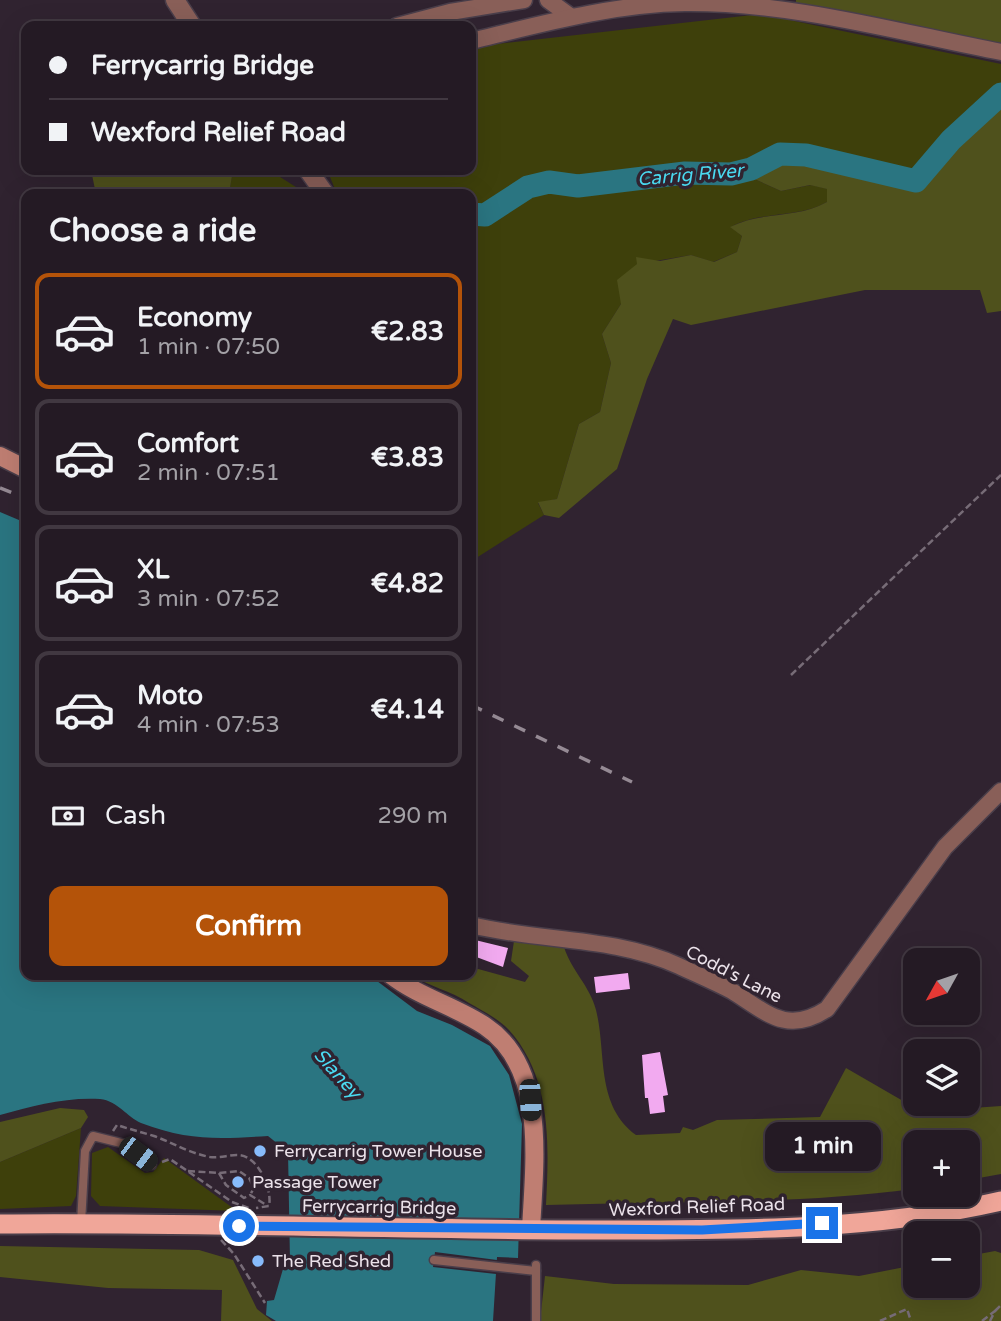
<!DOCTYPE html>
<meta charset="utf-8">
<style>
:root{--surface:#241a24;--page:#302731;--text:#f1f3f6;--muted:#a3a1a6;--line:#413841;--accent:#b45309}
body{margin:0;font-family:"Varela Round",sans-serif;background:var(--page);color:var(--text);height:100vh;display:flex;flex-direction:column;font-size:26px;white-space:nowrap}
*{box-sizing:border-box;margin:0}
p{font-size:23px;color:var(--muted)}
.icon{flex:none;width:38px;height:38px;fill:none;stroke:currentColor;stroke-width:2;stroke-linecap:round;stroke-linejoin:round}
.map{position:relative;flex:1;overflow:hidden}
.details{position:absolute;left:21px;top:189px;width:455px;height:791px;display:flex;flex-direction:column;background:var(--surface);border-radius:14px;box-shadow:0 7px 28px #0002,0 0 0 2px var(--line)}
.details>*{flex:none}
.hud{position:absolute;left:21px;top:21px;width:455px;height:154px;border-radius:14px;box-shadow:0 7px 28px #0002,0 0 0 2px var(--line);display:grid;align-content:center;height:154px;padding:0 28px;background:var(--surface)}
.needle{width:46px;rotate:230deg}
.tools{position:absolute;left:903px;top:948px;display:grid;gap:14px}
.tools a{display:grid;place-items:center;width:77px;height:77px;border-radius:14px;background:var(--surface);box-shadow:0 7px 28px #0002,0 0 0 2px var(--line);font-size:35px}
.end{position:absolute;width:32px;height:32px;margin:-16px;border:9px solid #1a73e8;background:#fff;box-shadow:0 0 0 4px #fff}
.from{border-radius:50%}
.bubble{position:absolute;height:49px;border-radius:14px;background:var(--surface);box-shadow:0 7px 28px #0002,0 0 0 2px var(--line);font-size:23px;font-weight:700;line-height:49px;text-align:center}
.car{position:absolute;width:21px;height:42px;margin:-21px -10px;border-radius:9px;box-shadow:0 0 5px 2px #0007;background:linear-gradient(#222 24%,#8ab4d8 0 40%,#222 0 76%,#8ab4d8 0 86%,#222 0)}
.hud b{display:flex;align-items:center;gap:24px;height:66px;font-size:26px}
.hud b+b{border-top:2px solid var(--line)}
.hud i{width:18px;height:18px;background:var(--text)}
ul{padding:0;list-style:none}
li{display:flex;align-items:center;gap:21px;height:116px;margin:0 14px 10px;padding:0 14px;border:4px solid var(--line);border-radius:14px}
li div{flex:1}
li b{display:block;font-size:26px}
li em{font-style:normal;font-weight:700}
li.active{border-color:var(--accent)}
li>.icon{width:63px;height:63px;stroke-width:1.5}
h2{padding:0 28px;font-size:32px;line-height:84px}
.pay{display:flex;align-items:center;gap:18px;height:77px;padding:0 28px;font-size:26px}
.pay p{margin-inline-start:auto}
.cta{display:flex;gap:14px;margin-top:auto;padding:14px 28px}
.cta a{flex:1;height:80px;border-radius:14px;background:var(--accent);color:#fff;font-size:28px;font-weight:700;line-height:80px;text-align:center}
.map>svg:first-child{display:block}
</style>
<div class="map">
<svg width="1001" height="1321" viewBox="0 0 1001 1321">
<rect width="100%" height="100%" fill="#302330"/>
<!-- green -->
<g fill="#3e400b">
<path d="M761,14l240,50v23l-30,25 -58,60 -77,-20 -64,-4 -34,17 1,7 42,19 30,-6 17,4 -1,13c-30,17 -65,8 -96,25l11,9 -5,16 -24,10 -22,-7 -54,9 -16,40 -19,30 9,29 -11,49 -21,12 -22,75 -19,4 6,12 -71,45 -2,-366h-134l-7,-17 4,-7h137v-123z"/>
<polygon points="233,170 269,170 307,194 229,194"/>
<polygon points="81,1128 76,1196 71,1206 0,1209 0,1162"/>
<polygon points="108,1147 145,1173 153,1172 164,1158 237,1211 100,1206 91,1196 92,1153"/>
</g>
<!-- forest -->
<g fill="#4f511c">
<polygon points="796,0 1001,0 1001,52 795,13"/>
<path d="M1001,95v216l-14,2 -7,-23h-115l-174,35 -18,-6 -26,60 -30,90 -58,49 -15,-3 -6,-13 19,-3 22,-75 21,-12 11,-49 -9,-29 19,-30 -4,-24 20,-16 -1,-7 24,4 31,-6 23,7 23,-10 5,-16 -12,-9c32,-16 67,-8 97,-25v-13l-17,-4 -29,6 -42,-19 41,-18 23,1 113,26 35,-41z"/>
<polygon points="91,170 233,170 229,194 96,194"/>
<path d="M514,941l50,6c7,23 26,39 32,63 11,44 -1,94 40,125l44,-2 3,-6 10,3 24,-10 103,-3 26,-49 64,37 48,4 43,-3v68l-33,6v-37h-53l-1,46c-122,16 -245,12 -368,16 3,-60 6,-127 -37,-175 -10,-11 -28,-20 -40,-27 -18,-12 -40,-17 -59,-28h61v-8l54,15 4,-6 -18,-15z"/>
<polygon points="60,1108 84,1110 88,1117 81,1128 0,1162 0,1122"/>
<polygon points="0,1246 199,1250 233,1260 257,1309 272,1321 221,1321 222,1290 108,1288 0,1277"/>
<polygon points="995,1251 1001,1253 1001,1321 540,1321 545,1276 614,1284 748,1285 801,1270 859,1276 915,1265 915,1286 968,1286 968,1256"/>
</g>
<!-- water -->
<path fill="#2a7581" d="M0,512l26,11v452h343l48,36 35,14 38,21 19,29 13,49 -4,134 -21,-1 -4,64h-217l-10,-6 1,-14 7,-1 9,-31 7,-8 -2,-109 -20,-16c-50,3 -79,5 -127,-13 -14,-6 -23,-22 -41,-24 -35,-2 -67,7 -100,16z"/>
<!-- pier -->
<polygon fill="#302330" points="435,1252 497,1260 496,1274 433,1267"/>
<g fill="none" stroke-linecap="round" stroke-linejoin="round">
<!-- river -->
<polyline stroke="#2a7581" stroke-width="23" points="471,214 485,215 528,187 549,182 578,186 685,173 731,174 751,169 780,154 806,155 916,181 951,140 1001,94"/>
</g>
<!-- building -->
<g fill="#f2aaf0">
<polygon points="471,939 508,948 503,967 471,955"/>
<polygon points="628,973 630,989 596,993 594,977"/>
<polygon points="660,1052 668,1095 663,1096 665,1112 650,1114 648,1098 645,1098 642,1055"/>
</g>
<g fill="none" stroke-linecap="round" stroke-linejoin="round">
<defs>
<g id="service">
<polyline points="81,1223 85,1151 93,1136 125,1144 152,1165"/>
<polyline points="434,1260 536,1271"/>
<polyline points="536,1265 536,1321"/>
</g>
<g id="minor">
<polyline points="548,0 570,16"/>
<polyline points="397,26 450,12 524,0"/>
<path d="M471,41c70,-17 142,-37 214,-38 106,-1 213,29 316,49"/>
<path d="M471,925c69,17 142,11 208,41 17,8 36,16 53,25 35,22 55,44 95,18l118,-162 56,-56"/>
</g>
<g id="tertiary">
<polyline points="175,0 192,26"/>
<polyline points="308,170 325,194"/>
</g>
<g id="secondary">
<polyline points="0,456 26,469"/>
<path d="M391,975c28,22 64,31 94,51 63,42 49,138 46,204"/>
</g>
<path id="trunk" d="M0,1224c201,-2 401,6 602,6 132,0 270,1 399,-29"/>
</defs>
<!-- service casing -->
<use href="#service" stroke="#4a3e4a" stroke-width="11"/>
<!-- minor casing -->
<use href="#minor" stroke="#4a3e4a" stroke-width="19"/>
<!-- tertiary casing -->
<use href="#tertiary" stroke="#4a3e4a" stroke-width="21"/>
<!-- secondary casing -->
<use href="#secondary" stroke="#4a3e4a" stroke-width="21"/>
<!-- trunk casing -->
<use href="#trunk" stroke="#4a3e4a" stroke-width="23"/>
<!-- path -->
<g stroke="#776c77" stroke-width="2.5" stroke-dasharray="7 3.5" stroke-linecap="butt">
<polyline points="791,675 1001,475"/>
<path d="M113,1131l4,-6c12,4 24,7 37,11 19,7 35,17 56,21 13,2 27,-6 38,1 14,8 24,34 21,48l-13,2"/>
<polyline points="162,1162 170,1159 232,1202 249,1208"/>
<polyline points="188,1171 219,1173 239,1171 249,1178 254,1188 250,1195"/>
<polyline points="219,1173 226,1185 244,1198 250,1195 268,1206"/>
<polyline points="221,1240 234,1254 265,1303"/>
<polyline points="995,1311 1001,1305"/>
<polyline points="880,1321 907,1309 911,1321"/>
<polyline points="982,1321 995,1311 990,1321"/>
</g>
<!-- service -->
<use href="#service" stroke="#895f58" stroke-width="8"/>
<!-- minor -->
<use href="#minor" stroke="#895f58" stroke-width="16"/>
<!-- tertiary -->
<use href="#tertiary" stroke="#895f58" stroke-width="18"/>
<!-- secondary -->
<use href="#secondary" stroke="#bf7e72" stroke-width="18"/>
<!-- trunk -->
<use href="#trunk" stroke="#f0a699" stroke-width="19"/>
<!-- rail -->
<g stroke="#958a94" stroke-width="3.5" stroke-dasharray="12 12" stroke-linecap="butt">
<polyline points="0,488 26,498"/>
<polyline points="471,705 632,782"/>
</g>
</g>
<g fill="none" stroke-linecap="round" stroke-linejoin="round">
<!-- route -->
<polyline stroke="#1a73e8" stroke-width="9" points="239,1226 702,1230 822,1223"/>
</g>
<!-- markers -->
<g fill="#87bbfb" stroke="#302330" stroke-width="2.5">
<circle cx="260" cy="1151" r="7"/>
<circle cx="238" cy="1182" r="7"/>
<circle cx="258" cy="1261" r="7"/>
</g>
<g text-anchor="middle" stroke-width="7" stroke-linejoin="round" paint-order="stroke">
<!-- street labels -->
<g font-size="18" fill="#ebe2ea" stroke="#302330">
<text transform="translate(734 974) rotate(27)" y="6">Codd's Lane</text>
<text transform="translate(379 1207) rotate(1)" y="6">Ferrycarrig Bridge</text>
<text transform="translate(697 1207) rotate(-2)" y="6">Wexford Relief Road</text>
</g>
<!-- poi labels -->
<g font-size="18" fill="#ebe2ea" stroke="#302330" text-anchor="start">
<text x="274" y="1157">Ferrycarrig Tower House</text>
<text x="252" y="1188">Passage Tower</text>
<text x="272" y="1267">The Red Shed</text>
</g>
<!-- water labels -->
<g font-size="19" font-style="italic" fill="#4adaf1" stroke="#302330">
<text transform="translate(690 174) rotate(-5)" y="7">Carrig River</text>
<text transform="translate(338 1073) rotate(48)" y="7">Slaney</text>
</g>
</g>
</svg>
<div class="tools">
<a><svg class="needle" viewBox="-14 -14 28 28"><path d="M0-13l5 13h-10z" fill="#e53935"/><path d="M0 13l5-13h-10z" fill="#a3a1a6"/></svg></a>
<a><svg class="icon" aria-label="layers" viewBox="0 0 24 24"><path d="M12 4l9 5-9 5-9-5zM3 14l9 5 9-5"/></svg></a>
<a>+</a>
<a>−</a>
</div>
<i class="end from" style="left:239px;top:1226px"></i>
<i class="end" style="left:822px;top:1223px"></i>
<div class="bubble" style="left:765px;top:1122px;width:116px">1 min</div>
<i class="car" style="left:530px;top:1100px;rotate:177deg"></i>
<i class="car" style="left:138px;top:1154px;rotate:127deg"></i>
<div class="hud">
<b><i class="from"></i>Ferrycarrig Bridge</b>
<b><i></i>Wexford Relief Road</b>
</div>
<section class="details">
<h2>Choose a ride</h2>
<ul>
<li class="active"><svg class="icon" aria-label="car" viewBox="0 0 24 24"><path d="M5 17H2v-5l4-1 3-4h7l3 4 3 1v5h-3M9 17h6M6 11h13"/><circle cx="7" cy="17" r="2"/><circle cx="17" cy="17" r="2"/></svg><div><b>Economy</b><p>1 min · 07:50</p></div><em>€2.83</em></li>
<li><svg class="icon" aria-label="car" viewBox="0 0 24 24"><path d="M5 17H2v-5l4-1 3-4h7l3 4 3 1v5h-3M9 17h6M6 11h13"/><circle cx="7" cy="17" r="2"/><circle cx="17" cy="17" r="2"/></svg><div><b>Comfort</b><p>2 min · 07:51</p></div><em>€3.83</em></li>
<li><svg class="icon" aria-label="car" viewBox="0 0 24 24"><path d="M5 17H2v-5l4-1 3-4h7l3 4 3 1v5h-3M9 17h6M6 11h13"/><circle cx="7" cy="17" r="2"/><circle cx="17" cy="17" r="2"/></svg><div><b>XL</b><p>3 min · 07:52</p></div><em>€4.82</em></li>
<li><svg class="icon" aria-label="car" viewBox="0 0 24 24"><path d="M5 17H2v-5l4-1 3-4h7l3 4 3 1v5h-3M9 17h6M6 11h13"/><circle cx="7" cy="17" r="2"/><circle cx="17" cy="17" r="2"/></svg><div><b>Moto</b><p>4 min · 07:53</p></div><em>€4.14</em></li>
</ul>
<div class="pay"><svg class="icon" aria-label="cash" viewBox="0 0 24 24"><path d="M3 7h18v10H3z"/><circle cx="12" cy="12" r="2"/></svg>Cash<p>290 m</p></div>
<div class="cta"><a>Confirm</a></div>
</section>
</div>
